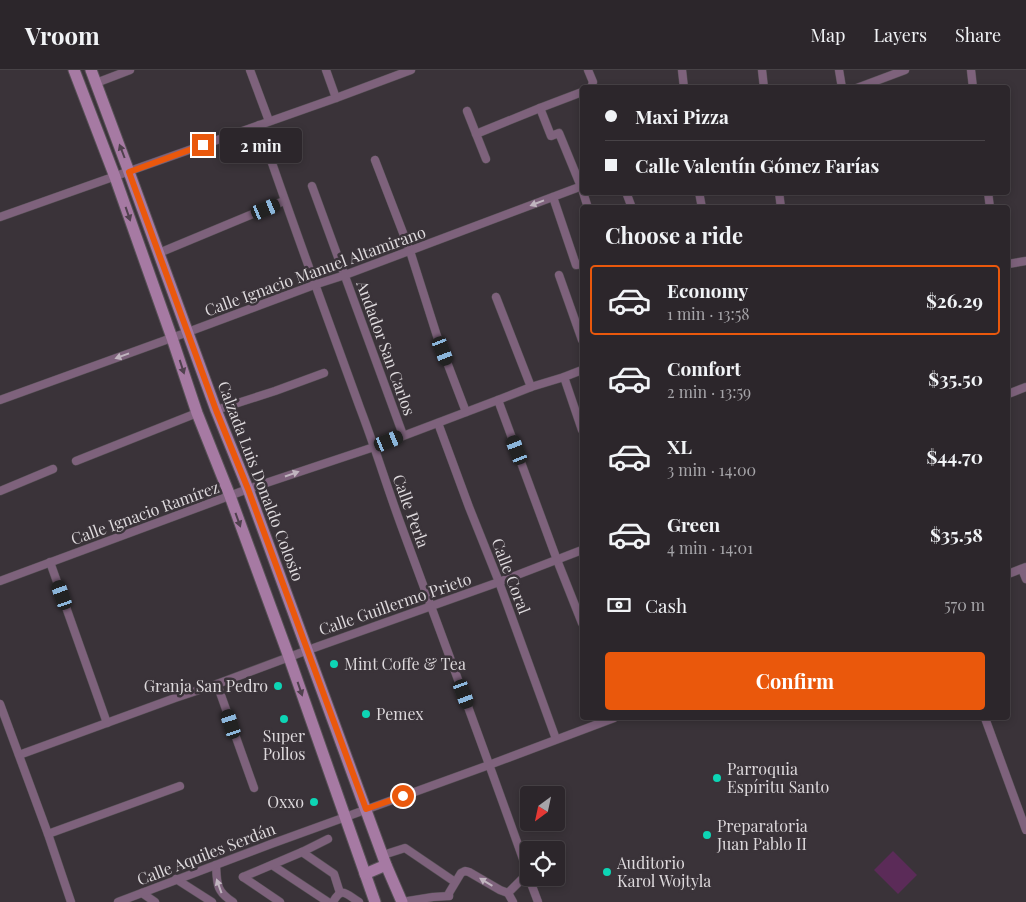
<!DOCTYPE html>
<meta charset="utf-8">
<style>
:root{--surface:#2c262b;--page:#383237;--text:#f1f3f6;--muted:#a6a5a9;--line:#484347;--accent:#ea580c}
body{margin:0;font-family:"Playfair Display",serif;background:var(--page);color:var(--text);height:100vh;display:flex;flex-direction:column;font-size:19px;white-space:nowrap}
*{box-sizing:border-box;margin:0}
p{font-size:16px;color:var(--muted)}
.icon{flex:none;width:28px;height:28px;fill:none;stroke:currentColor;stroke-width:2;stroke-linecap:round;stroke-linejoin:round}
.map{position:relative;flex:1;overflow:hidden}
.panel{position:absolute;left:580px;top:135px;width:430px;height:515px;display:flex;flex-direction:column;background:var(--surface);border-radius:5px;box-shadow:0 2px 8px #0003,0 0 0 1px var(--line)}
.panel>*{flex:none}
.guide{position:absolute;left:580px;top:15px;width:430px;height:110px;border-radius:5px;box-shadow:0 2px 8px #0003,0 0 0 1px var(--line);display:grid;align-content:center;height:110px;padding:0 25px;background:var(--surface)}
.needle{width:32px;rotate:213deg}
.buttons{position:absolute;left:520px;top:716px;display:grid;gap:10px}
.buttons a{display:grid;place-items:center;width:45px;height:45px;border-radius:5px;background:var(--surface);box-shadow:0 2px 8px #0003,0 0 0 1px var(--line);font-size:25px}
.end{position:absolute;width:22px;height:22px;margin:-11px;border:6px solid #ea580c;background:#fff;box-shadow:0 0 0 2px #fff}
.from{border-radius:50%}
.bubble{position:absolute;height:35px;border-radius:5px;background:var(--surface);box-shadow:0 2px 8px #0003,0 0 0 1px var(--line);font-size:16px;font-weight:700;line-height:35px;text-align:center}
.car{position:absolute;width:15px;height:30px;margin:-15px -8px;border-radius:6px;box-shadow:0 0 4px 1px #0007;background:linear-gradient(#222 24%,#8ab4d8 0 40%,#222 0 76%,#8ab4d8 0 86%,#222 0)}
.guide b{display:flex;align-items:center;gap:18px;height:48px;font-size:19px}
.guide b+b{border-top:1px solid var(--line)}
.guide i{width:12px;height:12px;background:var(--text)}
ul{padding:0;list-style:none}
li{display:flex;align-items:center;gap:15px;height:70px;margin:0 10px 8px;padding:0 15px;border:2px solid transparent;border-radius:5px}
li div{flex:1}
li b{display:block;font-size:19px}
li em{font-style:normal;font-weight:700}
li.on{border-color:var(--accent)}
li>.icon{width:45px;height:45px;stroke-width:1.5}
h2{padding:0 25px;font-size:22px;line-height:60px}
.pay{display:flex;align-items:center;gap:12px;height:55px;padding:0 25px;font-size:19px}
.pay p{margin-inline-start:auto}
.button{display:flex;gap:10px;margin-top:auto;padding:10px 25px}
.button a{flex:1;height:58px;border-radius:5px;background:var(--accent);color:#fff;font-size:20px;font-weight:700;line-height:58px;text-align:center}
header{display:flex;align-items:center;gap:30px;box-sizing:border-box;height:70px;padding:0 25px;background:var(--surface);border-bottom:1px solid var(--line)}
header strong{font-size:24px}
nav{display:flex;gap:28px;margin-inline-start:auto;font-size:18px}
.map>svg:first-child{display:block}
</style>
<header>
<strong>Vroom</strong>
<nav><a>Map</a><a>Layers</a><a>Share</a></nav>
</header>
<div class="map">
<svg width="1026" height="832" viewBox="0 0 1026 832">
<rect width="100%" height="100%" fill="#3a3339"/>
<!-- green -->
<polygon fill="#5b2b58" points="893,781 917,805 898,824 874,800"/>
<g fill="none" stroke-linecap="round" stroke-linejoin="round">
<defs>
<g id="street">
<polyline points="250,0 269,51"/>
<polyline points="326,0 336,28"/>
<polyline points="588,0 593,12 591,18"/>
<polyline points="682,0 684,18"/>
<polyline points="762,0 764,18"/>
<polyline points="839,0 842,18"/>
<polyline points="971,0 973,18"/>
<polyline points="96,13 130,0"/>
<polyline points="857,18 905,0"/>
<polyline points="540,38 551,66 559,63 582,119"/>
<polyline points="467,41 486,89"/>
<path d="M259,55c32,95 67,189 101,283 15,39 27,79 41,117 43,117 87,234 128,351"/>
<polyline points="476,64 540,38 582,22"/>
<polyline points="375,90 410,181 437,266 466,342"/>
<path d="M312,116c31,83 60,166 91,249"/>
<polyline points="583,122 588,138"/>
<polyline points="626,122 632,138"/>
<polyline points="699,122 702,138"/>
<polyline points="779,122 781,138"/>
<polyline points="988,122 990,138"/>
<polyline points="553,127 576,195 582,194"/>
<polyline points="0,147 336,28 411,0"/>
<polyline points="159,183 284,131"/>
<polyline points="1008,194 1026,191"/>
<polyline points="559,205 582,270"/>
<polyline points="496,227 531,317"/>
<polyline points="564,307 582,360"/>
<polyline points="1008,324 1026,317"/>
<polyline points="0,330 188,262 314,215 345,205 582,116"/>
<polyline points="498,330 557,490 582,553"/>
<polyline points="216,340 275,321 324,303"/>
<polyline points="438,353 469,437 499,512 556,669"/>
<polyline points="76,391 197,343"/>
<polyline points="0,421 53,399"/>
<polyline points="50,492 107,653"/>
<polyline points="1022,499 1026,509"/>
<polyline points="1008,504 1026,497"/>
<polyline points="0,511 248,419 374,377 498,330 531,317 564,307 582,300"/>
<polyline points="217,614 254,718"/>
<polyline points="0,634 48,764 71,832"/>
<polyline points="985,648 1026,760"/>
<polyline points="19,685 175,628 217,614 308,580 499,512 582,480"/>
<polyline points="48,764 180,716"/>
<polyline points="302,782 334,804 340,823"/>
<polyline points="383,785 405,778 455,812"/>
<path d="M216,795c1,19 0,26 17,37"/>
<polyline points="272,795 328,832"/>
<polyline points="243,807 302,782 328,769"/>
<polyline points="243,807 280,832"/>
<polyline points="529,808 538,832"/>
<polyline points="176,809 212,832"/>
<polyline points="142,823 155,832"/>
<polyline points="508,823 528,803"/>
<polyline points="508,823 513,832"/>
<polyline points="449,826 449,823 461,803 465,801 469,802 500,820 508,823"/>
<polyline points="118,832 271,774 489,695 614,648"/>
<path d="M333,832c9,-16 13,-8 26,0"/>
<polyline points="402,832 433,827 449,826"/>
</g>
<g id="secondary">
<polyline points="74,0 115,107 172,268 197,343 230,426 289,587 375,832"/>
<polyline points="91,0 129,102 216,340 248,419 386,795 402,832"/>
<polyline points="365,804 386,795"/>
</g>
</defs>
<!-- street casing -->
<use href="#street" stroke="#575156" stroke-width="9"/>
<!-- secondary casing -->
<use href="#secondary" stroke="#575156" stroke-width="13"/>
<!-- street -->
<use href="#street" stroke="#7e627c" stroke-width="8"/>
<!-- secondary -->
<use href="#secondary" stroke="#a67aa3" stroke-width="11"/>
</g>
<!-- one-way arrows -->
<defs><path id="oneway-solid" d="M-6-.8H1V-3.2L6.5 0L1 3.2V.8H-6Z" transform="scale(1.25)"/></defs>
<g fill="#50414e">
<use href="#oneway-solid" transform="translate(122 81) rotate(-111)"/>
<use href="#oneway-solid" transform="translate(128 144) rotate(71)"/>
<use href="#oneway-solid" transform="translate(182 297) rotate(72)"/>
<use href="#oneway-solid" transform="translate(238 450) rotate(70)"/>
<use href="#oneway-solid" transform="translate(300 619) rotate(71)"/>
</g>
<g fill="#c0b5bf">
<use href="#oneway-solid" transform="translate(537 133) rotate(159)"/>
<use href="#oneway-solid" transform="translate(122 286) rotate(160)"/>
<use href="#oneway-solid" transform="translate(292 404) rotate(-19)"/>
<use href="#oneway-solid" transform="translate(486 812) rotate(-149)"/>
<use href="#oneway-solid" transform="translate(219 816) rotate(-110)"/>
</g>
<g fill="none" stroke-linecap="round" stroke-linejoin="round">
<!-- route -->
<polyline stroke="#ea580c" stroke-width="6" points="203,75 129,102 216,340 248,419 366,739 403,726"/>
</g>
<!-- markers -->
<g fill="#0dd5b5" stroke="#3a3339" stroke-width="2">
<circle cx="334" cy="594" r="5"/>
<circle cx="278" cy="616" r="5"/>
<circle cx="366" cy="644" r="5"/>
<circle cx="284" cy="649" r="5"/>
<circle cx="717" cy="708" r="5"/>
<circle cx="314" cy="732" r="5"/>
<circle cx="707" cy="765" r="5"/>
<circle cx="607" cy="802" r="5"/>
</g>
<g text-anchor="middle" stroke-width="5" stroke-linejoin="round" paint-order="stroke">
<!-- street labels -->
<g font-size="16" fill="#ddd9dc" stroke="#3a3339">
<text transform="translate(315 201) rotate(-20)" y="6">Calle Ignacio Manuel Altamirano</text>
<text transform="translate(386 278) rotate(70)" y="6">Andador San Carlos</text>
<text transform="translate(261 411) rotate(69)" y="6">Calzada Luis Donaldo Colosio</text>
<text transform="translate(411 441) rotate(70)" y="6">Calle Perla</text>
<text transform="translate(145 443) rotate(-20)" y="6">Calle Ignacio Ramírez</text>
<text transform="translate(511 506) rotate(69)" y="6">Calle Coral</text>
<text transform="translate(395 534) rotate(-19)" y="6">Calle Guillermo Prieto</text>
<text transform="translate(206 784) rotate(-21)" y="6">Calle Aquiles Serdán</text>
</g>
<!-- poi labels -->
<g font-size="16" fill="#ddd9dc" stroke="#3a3339" text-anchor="start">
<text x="344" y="600">Mint Coffe &amp; Tea</text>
<text x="268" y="622" text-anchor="end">Granja San Pedro</text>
<text x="376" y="650">Pemex</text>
<text x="284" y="672" text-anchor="middle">Super<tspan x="284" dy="18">Pollos</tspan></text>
<text x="727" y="705">Parroquia<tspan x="727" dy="18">Espíritu Santo</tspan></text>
<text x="304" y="738" text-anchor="end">Oxxo</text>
<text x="717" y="762">Preparatoria<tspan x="717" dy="18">Juan Pablo II</tspan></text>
<text x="617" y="799">Auditorio<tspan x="617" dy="18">Karol Wojtyla</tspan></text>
</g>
</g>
</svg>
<div class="buttons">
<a><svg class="needle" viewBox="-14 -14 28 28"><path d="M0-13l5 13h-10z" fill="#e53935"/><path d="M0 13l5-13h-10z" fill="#a6a5a9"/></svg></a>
<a><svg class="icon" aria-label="locate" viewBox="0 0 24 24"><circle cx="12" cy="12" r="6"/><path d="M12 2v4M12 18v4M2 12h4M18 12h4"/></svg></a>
</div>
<i class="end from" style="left:403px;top:726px"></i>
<i class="end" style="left:203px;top:75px"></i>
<div class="bubble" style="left:220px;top:58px;width:82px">2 min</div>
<i class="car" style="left:266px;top:139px;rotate:68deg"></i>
<i class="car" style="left:443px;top:281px;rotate:159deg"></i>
<i class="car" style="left:389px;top:371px;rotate:68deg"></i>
<i class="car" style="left:517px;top:380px;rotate:339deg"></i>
<i class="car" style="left:62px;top:525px;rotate:341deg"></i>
<i class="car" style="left:464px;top:624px;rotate:160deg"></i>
<i class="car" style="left:231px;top:654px;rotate:342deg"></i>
<div class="guide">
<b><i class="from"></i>Maxi Pizza</b>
<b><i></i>Calle Valentín Gómez Farías</b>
</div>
<section class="panel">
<h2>Choose a ride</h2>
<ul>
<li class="on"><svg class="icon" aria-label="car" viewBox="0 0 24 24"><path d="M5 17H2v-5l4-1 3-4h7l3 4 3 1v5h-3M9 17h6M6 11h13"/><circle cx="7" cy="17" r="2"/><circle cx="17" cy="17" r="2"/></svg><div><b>Economy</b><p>1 min · 13:58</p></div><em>$26.29</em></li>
<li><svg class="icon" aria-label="car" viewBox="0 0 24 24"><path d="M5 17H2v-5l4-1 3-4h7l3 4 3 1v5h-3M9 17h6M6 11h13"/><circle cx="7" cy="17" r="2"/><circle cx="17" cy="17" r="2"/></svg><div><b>Comfort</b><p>2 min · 13:59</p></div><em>$35.50</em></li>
<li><svg class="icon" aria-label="car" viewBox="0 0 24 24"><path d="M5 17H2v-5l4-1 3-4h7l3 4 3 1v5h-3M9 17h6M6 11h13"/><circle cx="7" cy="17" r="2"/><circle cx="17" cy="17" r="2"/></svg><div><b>XL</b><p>3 min · 14:00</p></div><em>$44.70</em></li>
<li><svg class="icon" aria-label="car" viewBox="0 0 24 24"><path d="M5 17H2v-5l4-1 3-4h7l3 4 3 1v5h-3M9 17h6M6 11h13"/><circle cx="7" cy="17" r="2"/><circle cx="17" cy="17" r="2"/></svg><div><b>Green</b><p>4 min · 14:01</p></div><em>$35.58</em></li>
</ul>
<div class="pay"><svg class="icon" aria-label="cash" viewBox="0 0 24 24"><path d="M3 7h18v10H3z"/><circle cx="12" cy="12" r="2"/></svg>Cash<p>570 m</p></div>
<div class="button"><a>Confirm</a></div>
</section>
</div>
